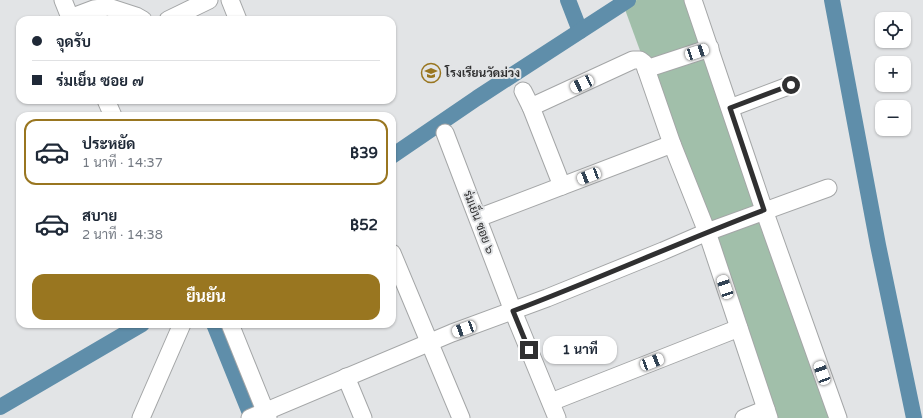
<!DOCTYPE html>
<html lang="th">
<meta charset="utf-8">
<style>
:root{--surface:#fff;--page:#f2f2f3;--text:#1f2937;--muted:#747a83;--line:#e0e1e3;--accent:#997620}
body{margin:0;font-family:"Varela Round",Sarabun,sans-serif;background:var(--page);color:var(--text);height:100vh;display:flex;flex-direction:column;font-size:15px;white-space:nowrap}
*{box-sizing:border-box;margin:0}
p{font-size:13px;color:var(--muted)}
.icon{flex:none;width:22px;height:22px;fill:none;stroke:currentColor;stroke-width:2;stroke-linecap:round;stroke-linejoin:round}
.map{position:relative;flex:1;overflow:hidden}
.sheet{position:absolute;left:16px;top:112px;width:380px;height:216px;display:flex;flex-direction:column;background:var(--surface);border-radius:12px;box-shadow:0 1px 3px #0004}
.sheet>*{flex:none}
.banner{position:absolute;left:16px;top:16px;width:380px;height:88px;border-radius:12px;box-shadow:0 1px 3px #0004;display:grid;align-content:center;height:88px;padding:0 16px;background:var(--surface)}
.buttons{position:absolute;left:875px;top:12px;display:grid;gap:8px}
.buttons a{display:grid;place-items:center;width:36px;height:36px;border-radius:8px;background:var(--surface);box-shadow:0 1px 3px #0004;font-size:20px}
.end{position:absolute;width:18px;height:18px;margin:-9px;border:5px solid #303031;background:#fff;box-shadow:0 0 0 2px #fff}
.from{border-radius:50%}
.bubble{position:absolute;height:28px;border-radius:12px;background:var(--surface);box-shadow:0 1px 3px #0004;font-size:13px;font-weight:700;line-height:28px;text-align:center}
.car{position:absolute;width:12px;height:24px;margin:-12px -6px;border-radius:5px;box-shadow:0 0 3px 1px #0007;background:linear-gradient(#fff 24%,#345 0 40%,#fff 0 76%,#345 0 86%,#fff 0)}
.banner b{display:flex;align-items:center;gap:14px;height:38px;font-size:15px}
.banner b+b{border-top:1px solid var(--line)}
.banner i{width:10px;height:10px;background:var(--text)}
ul{padding:7px 0 0;list-style:none}
li{display:flex;align-items:center;gap:12px;height:66px;margin:0 8px 6px;padding:0 8px;border:2px solid transparent;border-radius:12px}
li div{flex:1}
li b{display:block;font-size:15px}
li em{font-style:normal;font-weight:700}
li.selected{border-color:var(--accent)}
li>.icon{width:36px;height:36px;stroke-width:1.5}
.button{display:flex;gap:8px;margin-top:auto;padding:8px 16px}
.button a{flex:1;height:46px;border-radius:12px;background:var(--accent);color:#fff;font-size:16px;font-weight:700;line-height:46px;text-align:center}
.map>svg:first-child{display:block}
</style>
<div class="map">
<svg width="923" height="418" viewBox="0 0 923 418">
<rect width="100%" height="100%" fill="#e2e4e6"/>
<!-- green -->
<polygon fill="#a1bfaa" points="637,0 694,0 839,418 774,418 623,4"/>
<g fill="none" stroke-linecap="round" stroke-linejoin="round">
<!-- canal -->
<g stroke="#5f8eaa" stroke-width="16">
<polyline points="568,0 580,31"/>
<polyline points="832,0 878,245 914,418"/>
<polyline points="392,156 477,98 628,0"/>
<polyline points="214,324 252,418"/>
<polyline points="0,407 142,324"/>
</g>
<defs>
<g id="minor">
<polyline points="63,0 71,20"/>
<polyline points="230,0 238,20"/>
<polyline points="693,0 764,210 838,418"/>
<polyline points="70,18 94,9 108,7 136,16 143,20"/>
<polyline points="168,20 209,0"/>
<polyline points="646,69 710,48"/>
<polyline points="523,91 531,107 562,186"/>
<polyline points="106,100 113,116"/>
<polyline points="531,107 633,60 640,60 644,63 672,144 707,232 769,418"/>
<polyline points="730,108 791,85"/>
<polyline points="445,133 513,311 557,418"/>
<polyline points="478,218 672,144"/>
<polyline points="392,253 461,418"/>
<polyline points="230,324 268,418"/>
<polyline points="346,377 363,418"/>
<polyline points="551,402 739,328"/>
<polyline points="141,418 182,324"/>
<polyline points="250,418 452,333 547,298 663,251 707,232 828,188"/>
<polyline points="744,418 766,409"/>
</g>
</defs>
<!-- minor casing -->
<use href="#minor" stroke="#a4a6a7" stroke-width="19"/>
<!-- minor -->
<use href="#minor" stroke="#fff" stroke-width="17"/>
</g>
<g fill="none" stroke-linecap="round" stroke-linejoin="round">
<!-- route -->
<path stroke="#303031" stroke-width="5" d="M529,350l-16,-39c85,-32 167,-69 251,-101l-34,-102 61,-23"/>
</g>
<!-- icons -->
<defs>
<symbol id="school-ring" viewBox="-11 -11 22 22"><circle r="9.5" fill="#e2e4e6" stroke="#997620" stroke-width="1.5"/><path d="M0-5L7-2L0 1L-7-2ZM-4 1L0 2.5L4 1V4Q0 6-4 4Z" fill="#997620"/></symbol>
</defs>
<g fill-rule="evenodd">
<use href="#school-ring" x="420" y="62" width="22" height="22"/>
</g>
<g text-anchor="middle" stroke-width="4" stroke-linejoin="round" paint-order="stroke">
<!-- poi labels -->
<g font-size="12" font-weight="bold" fill="#303031" stroke="#e2e4e6" text-anchor="start">
<text x="445" y="77">โรงเรียนวัดม่วง</text>
</g>
<!-- street labels -->
<g font-size="12" fill="#303031" stroke="#e2e4e6">
<text transform="translate(479 222) rotate(69)" y="4">ร่มเย็น ซอย ๖</text>
</g>
</g>
</svg>
<div class="buttons">
<a><svg class="icon" aria-label="locate" viewBox="0 0 24 24"><circle cx="12" cy="12" r="6"/><path d="M12 2v4M12 18v4M2 12h4M18 12h4"/></svg></a>
<a>+</a>
<a>−</a>
</div>
<i class="end from" style="left:791px;top:85px"></i>
<i class="end" style="left:529px;top:350px"></i>
<div class="bubble" style="left:543px;top:336px;width:74px">1 นาที</div>
<i class="car" style="left:697px;top:52px;rotate:72deg"></i>
<i class="car" style="left:582px;top:84px;rotate:245deg"></i>
<i class="car" style="left:589px;top:176px;rotate:249deg"></i>
<i class="car" style="left:725px;top:287px;rotate:341deg"></i>
<i class="car" style="left:464px;top:329px;rotate:250deg"></i>
<i class="car" style="left:652px;top:362px;rotate:69deg"></i>
<i class="car" style="left:822px;top:373px;rotate:340deg"></i>
<div class="banner">
<b><i class="from"></i>จุดรับ</b>
<b><i></i>ร่มเย็น ซอย ๗</b>
</div>
<section class="sheet">
<ul>
<li class="selected"><svg class="icon" aria-label="car" viewBox="0 0 24 24"><path d="M5 17H2v-5l4-1 3-4h7l3 4 3 1v5h-3M9 17h6M6 11h13"/><circle cx="7" cy="17" r="2"/><circle cx="17" cy="17" r="2"/></svg><div><b>ประหยัด</b><p>1 นาที · 14:37</p></div><em>฿39</em></li>
<li><svg class="icon" aria-label="car" viewBox="0 0 24 24"><path d="M5 17H2v-5l4-1 3-4h7l3 4 3 1v5h-3M9 17h6M6 11h13"/><circle cx="7" cy="17" r="2"/><circle cx="17" cy="17" r="2"/></svg><div><b>สบาย</b><p>2 นาที · 14:38</p></div><em>฿52</em></li>
</ul>
<div class="button"><a>ยืนยัน</a></div>
</section>
</div>
